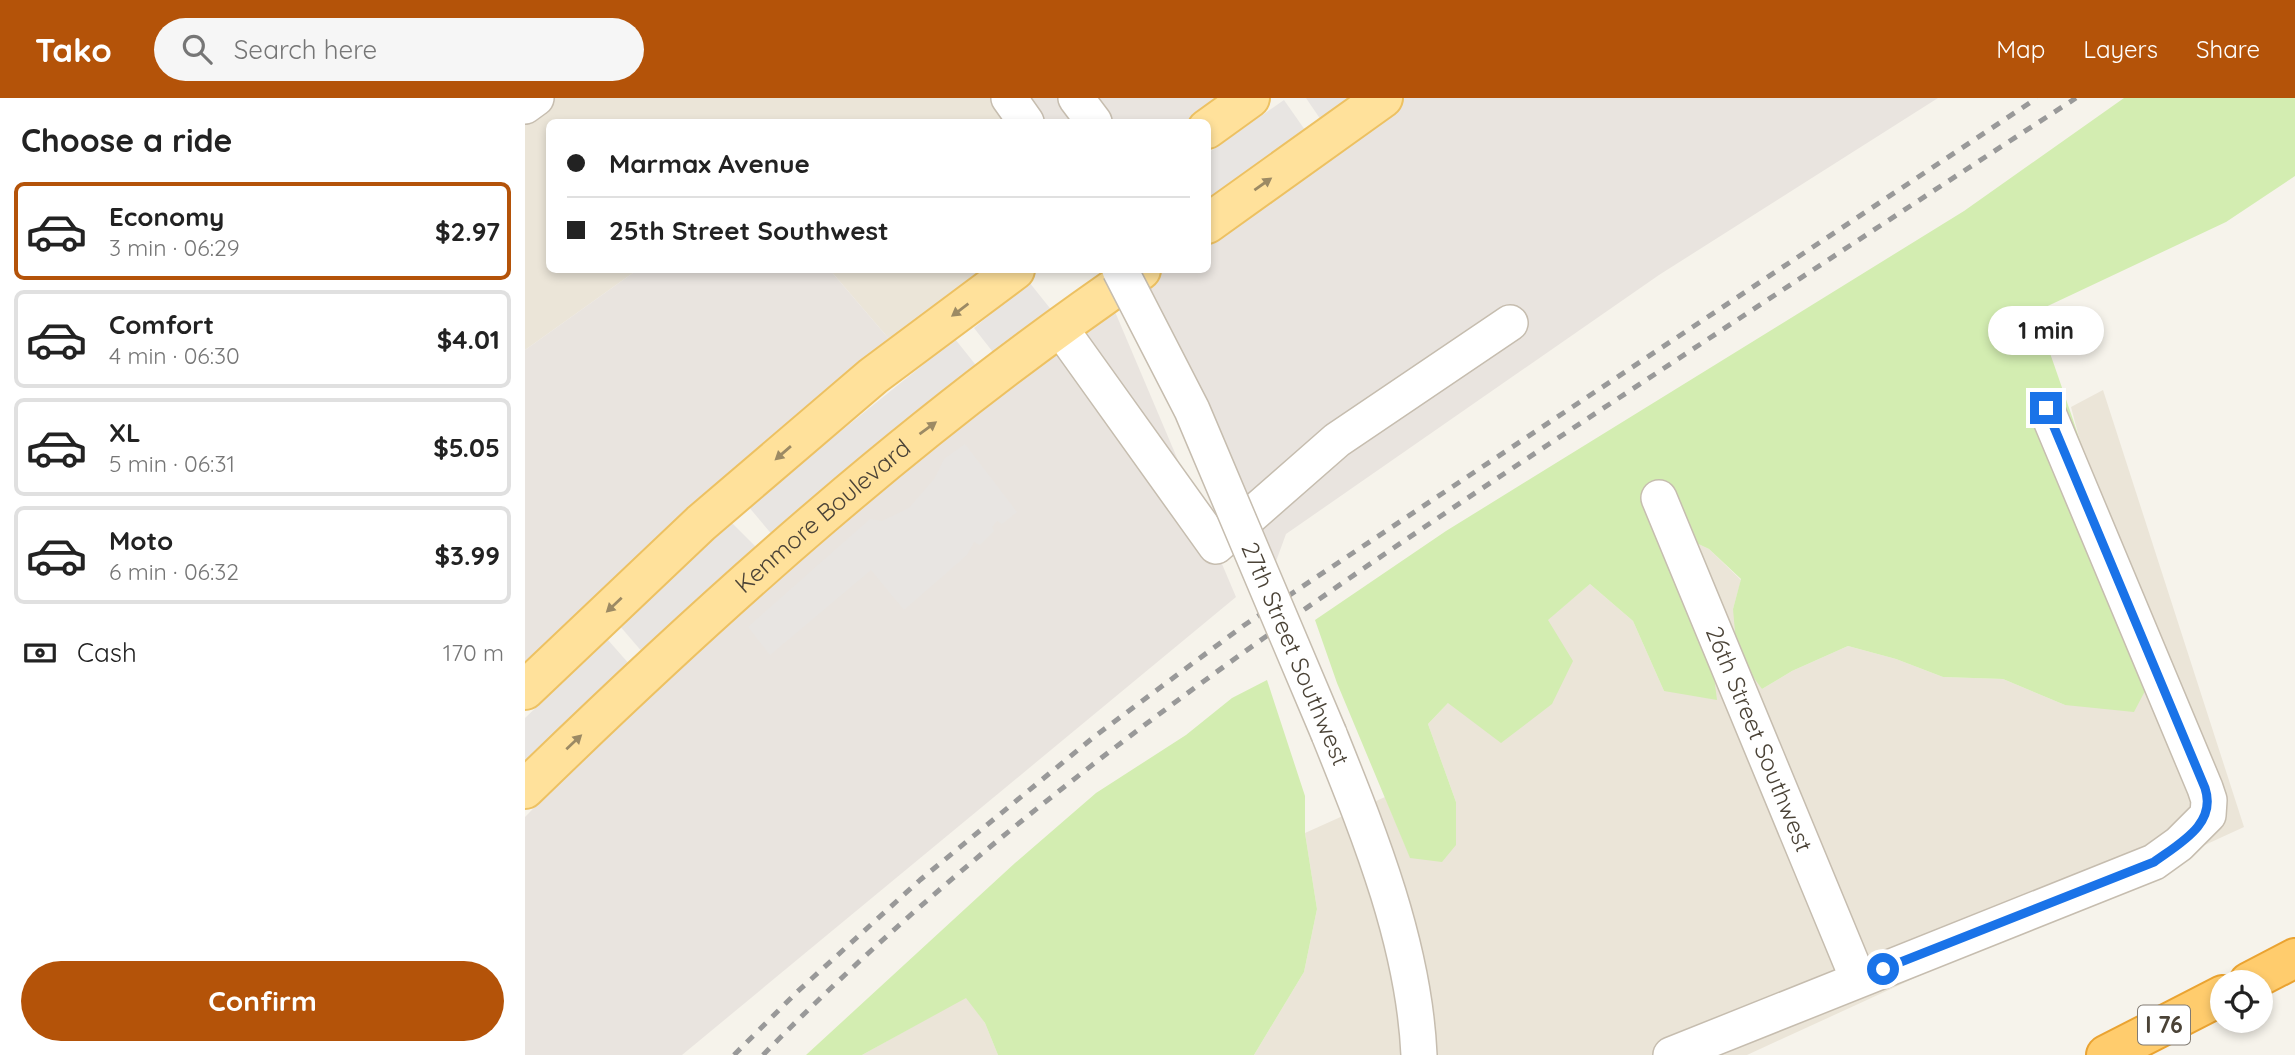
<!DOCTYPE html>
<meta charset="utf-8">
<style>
:root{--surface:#fff;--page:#f6f6f6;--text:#222;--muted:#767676;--line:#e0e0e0;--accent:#b45309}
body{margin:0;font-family:Quicksand,sans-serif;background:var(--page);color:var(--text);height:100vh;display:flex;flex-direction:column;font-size:26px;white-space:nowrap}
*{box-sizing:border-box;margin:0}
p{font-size:23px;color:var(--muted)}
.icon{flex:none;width:38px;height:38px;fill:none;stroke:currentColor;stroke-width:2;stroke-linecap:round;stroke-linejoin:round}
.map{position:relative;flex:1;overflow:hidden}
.details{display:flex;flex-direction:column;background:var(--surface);width:525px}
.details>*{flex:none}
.banner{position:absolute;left:21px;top:21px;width:665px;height:154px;border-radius:10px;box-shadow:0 4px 10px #0003;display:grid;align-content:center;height:154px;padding:0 21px;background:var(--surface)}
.fabs{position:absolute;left:1685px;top:872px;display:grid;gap:14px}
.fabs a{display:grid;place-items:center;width:63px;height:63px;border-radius:50%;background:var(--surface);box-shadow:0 4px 10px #0003;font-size:35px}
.end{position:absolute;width:32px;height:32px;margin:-16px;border:9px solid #1a73e8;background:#fff;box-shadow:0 0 0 4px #fff}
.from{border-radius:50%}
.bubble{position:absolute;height:49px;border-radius:24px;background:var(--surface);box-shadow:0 4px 10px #0003;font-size:23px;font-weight:700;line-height:49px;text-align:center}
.banner b{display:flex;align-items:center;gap:24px;height:66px;font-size:26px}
.banner b+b{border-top:2px solid var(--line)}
.banner i{width:18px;height:18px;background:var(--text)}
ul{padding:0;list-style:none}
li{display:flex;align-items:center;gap:21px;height:98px;margin:0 14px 10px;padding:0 7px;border:4px solid var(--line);border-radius:10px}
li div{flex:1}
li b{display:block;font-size:26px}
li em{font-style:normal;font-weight:700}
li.selected{border-color:var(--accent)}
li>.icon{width:63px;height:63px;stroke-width:1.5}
h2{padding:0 21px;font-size:32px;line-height:84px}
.pay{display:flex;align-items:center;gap:18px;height:77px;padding:0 21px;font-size:26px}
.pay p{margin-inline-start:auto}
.action{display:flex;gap:14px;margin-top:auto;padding:14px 21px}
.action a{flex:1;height:80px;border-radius:42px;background:var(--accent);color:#fff;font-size:28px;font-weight:700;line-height:80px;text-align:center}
header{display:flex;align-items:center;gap:42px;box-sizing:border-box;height:98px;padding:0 35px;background:var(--accent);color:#fff}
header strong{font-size:33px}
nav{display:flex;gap:38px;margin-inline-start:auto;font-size:24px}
.search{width:490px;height:63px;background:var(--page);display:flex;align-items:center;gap:18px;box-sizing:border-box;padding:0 24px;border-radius:38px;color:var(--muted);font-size:26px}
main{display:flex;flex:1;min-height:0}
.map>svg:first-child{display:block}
</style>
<header>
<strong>Tako</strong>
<div class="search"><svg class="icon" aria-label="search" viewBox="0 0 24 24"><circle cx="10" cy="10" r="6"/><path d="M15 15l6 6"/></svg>Search here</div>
<nav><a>Map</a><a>Layers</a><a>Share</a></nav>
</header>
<main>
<section class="details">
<h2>Choose a ride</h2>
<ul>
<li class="selected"><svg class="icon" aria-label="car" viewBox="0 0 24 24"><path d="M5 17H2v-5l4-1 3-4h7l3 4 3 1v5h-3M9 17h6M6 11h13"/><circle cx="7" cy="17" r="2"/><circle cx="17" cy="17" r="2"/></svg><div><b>Economy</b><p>3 min · 06:29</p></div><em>$2.97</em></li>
<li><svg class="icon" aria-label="car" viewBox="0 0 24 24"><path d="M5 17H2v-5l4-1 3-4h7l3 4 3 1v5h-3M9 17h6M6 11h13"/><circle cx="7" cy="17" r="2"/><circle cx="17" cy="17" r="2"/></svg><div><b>Comfort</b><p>4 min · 06:30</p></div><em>$4.01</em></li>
<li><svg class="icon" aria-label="car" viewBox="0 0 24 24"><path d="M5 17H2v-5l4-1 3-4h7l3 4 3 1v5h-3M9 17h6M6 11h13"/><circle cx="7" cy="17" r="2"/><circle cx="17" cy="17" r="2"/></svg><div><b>XL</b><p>5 min · 06:31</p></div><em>$5.05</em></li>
<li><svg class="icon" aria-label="car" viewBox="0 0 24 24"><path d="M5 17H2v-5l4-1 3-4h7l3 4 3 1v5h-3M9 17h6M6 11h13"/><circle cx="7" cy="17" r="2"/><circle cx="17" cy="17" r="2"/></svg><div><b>Moto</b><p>6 min · 06:32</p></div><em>$3.99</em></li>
</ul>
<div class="pay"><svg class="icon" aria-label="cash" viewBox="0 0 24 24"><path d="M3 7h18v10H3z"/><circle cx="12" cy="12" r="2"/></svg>Cash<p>170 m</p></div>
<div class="action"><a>Confirm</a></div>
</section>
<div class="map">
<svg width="1770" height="957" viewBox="0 0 1770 957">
<rect width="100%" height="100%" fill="#f6f3eb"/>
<!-- residential -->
<g fill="#ebe5d8">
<polygon points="0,0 484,0 501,24 24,24 24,172 112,172 0,252"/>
<polygon points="305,172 490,172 377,256"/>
<polygon points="1578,292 1719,729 1222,957 729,957 779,874 792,811 780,735 860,699 885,759 931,704 903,626 923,605 1065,486 1108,523 1139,593 1147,433 1184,451 1216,482 1208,511 1237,591 1267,573 1323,548 1371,561 1418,579 1478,581 1540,607 1564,377 1546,309"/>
<polygon points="441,899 460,925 473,957 337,957"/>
</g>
<!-- industrial -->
<g fill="#e9e4df">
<polygon points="484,0 725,0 682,24 501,24"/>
<polygon points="858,0 1413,0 1134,177 761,436 742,488 616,172 682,172 683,126"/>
<polygon points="112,172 305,172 377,256 0,592 0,252"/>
<polygon points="588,209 711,499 157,957 0,957 0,719 141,575 497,275"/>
</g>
<!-- green -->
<g fill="#d3edb1">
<path d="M1599,0h171v78l-69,46 -191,90c44,118 80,239 121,358l-22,42 -69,-7 -62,-26 -60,-2 -47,-18 -48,-13 -56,25 -30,18 -25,-34 -4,-46 8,-30 -32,-30 -36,-17 39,128 5,40 -53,-9 -31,-70 -43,-37 -42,36 25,41 -21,43 -51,39 -53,-40 -20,21 28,78v43l-14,17 -32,-4 -73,-175 -22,-63 131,-89 518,-320z"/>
<polygon points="742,582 780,698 780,735 792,811 779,874 729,957 473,957 460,925 441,900 337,957 281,957 490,765 571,695 661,637 707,600"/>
</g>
<!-- parking -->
<g fill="#e8e5e2">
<polygon points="781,0 827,0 796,22"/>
<polygon points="759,2 780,32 683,102 683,55"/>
<polygon points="504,184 528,214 471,258 449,230"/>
<polygon points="430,241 454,271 249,439 223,408"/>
<polygon points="440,346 492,414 477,426 472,423 467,429 469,433 455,447 449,444 442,457 379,512 346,472 245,557 223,529 345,421 357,423 384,410 410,380 419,361"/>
<polygon points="206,424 233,451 119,556 94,527"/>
<polygon points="83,542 105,567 0,668 0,620"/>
</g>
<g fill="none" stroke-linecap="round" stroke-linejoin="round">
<defs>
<g id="minor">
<polyline points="484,0 501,24"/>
<polyline points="551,0 569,24"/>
<polyline points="0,8 11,0"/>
<polyline points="535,230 691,448 812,342 985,225"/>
<path id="s1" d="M1134,400l199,481"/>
<path d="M804,636c41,102 85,210 90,321"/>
<polyline points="1146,957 1629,764 1654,746 1683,717 1684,702 1680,690 1521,310"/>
</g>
<g id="major">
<polyline points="682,31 725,0"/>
<polyline points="682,126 858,0"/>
<polyline points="0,592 176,425 348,278 490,172"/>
<path id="s2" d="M0,691c192,-187 395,-369 616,-519"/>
</g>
<g id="highway">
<polyline points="1724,884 1770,860"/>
<polyline points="1581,957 1698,897"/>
</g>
</defs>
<!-- minor casing -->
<use href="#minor" stroke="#c6bdaf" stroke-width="38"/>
<!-- major casing -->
<use href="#major" stroke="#edc162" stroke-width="42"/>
<!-- highway casing -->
<use href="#highway" stroke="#eaa331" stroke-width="42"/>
<!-- minor -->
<use href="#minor" stroke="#fff" stroke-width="35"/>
<!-- major -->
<use href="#major" stroke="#ffe19b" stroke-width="38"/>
<!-- highway -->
<use href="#highway" stroke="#ffcc6d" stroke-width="38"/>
<!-- rail -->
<g stroke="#999" stroke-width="5" stroke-dasharray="9 9" stroke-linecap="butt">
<polyline points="209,957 272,894 395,782 570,638 718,528 1512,0"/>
<path d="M238,957c233,-238 509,-428 786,-611 176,-116 351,-232 527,-346"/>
</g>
<defs>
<polyline id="minor-bridge" points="595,172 667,312 804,636"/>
</defs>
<!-- minor-bridge casing -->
<use href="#minor-bridge" stroke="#c6bdaf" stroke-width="38" stroke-linecap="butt"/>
<!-- minor-bridge -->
<use href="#minor-bridge" stroke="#fff" stroke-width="35"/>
</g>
<!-- one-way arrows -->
<defs><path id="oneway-solid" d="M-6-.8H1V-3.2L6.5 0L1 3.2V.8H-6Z" transform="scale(1.75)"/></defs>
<g fill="#9c8a64">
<use href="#oneway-solid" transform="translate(738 86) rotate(-35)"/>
<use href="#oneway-solid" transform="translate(435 212) rotate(143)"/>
<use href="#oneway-solid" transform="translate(403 330) rotate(-36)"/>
<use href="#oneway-solid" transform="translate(258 355) rotate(139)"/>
<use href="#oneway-solid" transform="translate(89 507) rotate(137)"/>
<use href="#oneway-solid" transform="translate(49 644) rotate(-43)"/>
</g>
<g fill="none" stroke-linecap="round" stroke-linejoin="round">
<!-- route -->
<path stroke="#1a73e8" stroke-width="9" d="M1358,871l271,-107c26,-19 63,-38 51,-74l-159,-380"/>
</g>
<g text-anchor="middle" stroke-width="5" stroke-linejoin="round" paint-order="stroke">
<!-- shield labels -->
<rect fill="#fff" stroke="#817b73" stroke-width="2" x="1613" y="907.5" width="52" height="39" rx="5"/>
<g font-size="23" font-weight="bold" fill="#4b4337">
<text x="1639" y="935">I 76</text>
</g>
<!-- street labels -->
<g font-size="24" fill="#4b4337" stroke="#fff">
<text dy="8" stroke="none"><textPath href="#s2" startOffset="404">Kenmore Boulevard</textPath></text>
<text transform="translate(770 556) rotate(67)" y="8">27th Street Southwest</text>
<text dy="8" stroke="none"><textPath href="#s1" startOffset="261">26th Street Southwest</textPath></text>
</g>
</g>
</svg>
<div class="fabs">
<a><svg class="icon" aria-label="locate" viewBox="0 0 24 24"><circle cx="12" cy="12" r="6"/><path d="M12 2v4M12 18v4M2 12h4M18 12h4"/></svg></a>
</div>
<i class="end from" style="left:1358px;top:871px"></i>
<i class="end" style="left:1521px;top:310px"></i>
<div class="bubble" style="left:1463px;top:208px;width:116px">1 min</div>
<div class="banner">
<b><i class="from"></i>Marmax Avenue</b>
<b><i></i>25th Street Southwest</b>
</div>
</div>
</main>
